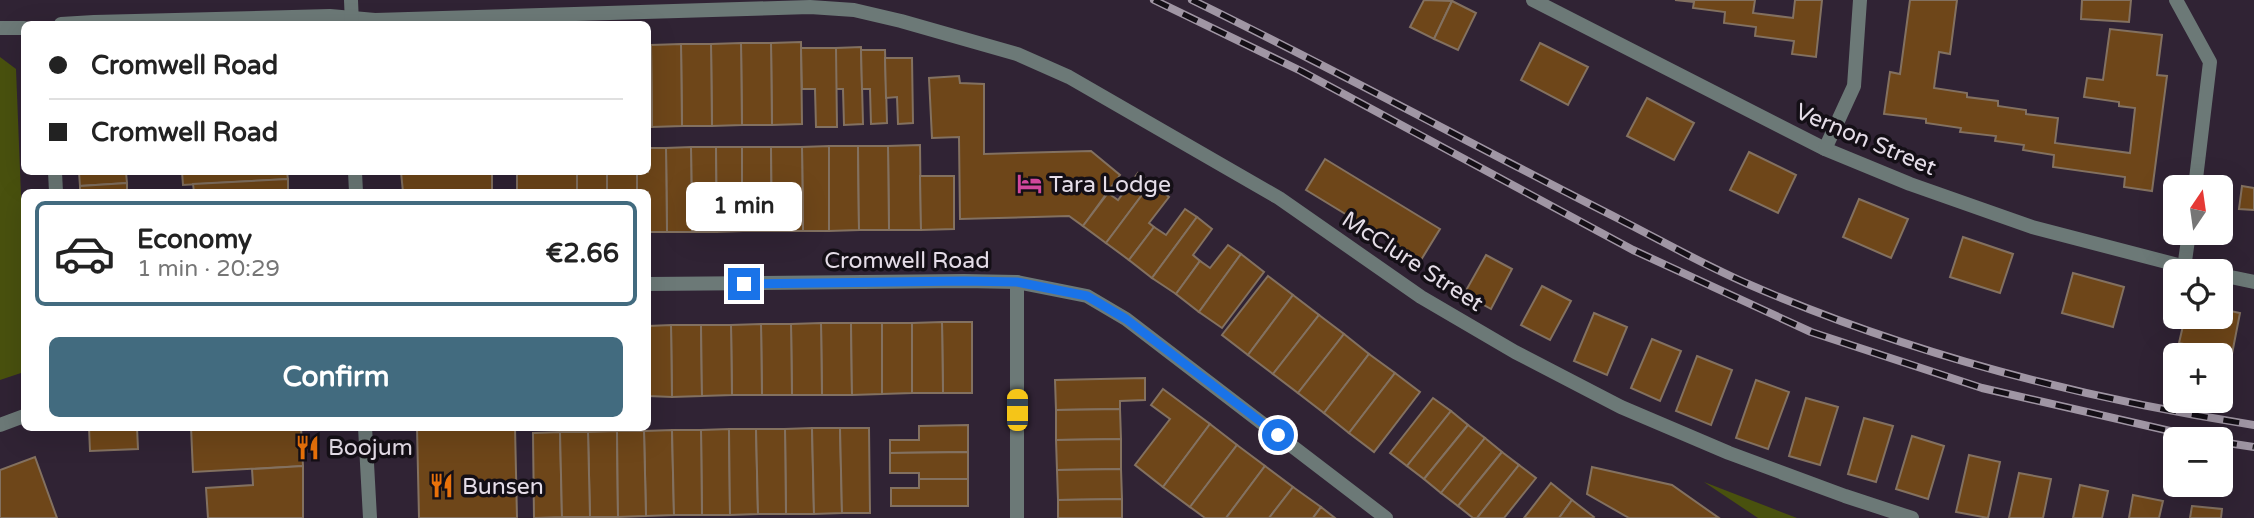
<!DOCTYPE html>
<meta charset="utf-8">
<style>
:root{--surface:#fff;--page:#f2f2f2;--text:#222;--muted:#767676;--line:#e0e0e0;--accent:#426b7f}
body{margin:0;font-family:"Varela Round",sans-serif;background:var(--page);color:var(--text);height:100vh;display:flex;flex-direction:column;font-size:26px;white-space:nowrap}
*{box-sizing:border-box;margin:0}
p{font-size:23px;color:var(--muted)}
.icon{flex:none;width:38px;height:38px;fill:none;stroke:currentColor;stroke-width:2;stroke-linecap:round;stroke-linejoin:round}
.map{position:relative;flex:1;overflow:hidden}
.details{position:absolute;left:21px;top:189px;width:630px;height:242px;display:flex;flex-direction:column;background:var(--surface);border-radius:10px;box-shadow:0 7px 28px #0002}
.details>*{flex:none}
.top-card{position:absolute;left:21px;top:21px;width:630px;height:154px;border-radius:10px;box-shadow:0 7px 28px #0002;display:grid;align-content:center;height:154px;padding:0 28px;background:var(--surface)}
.needle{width:46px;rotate:13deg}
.buttons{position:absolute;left:2163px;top:175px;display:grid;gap:14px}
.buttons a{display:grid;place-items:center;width:70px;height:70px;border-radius:10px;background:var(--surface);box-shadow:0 7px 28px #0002;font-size:35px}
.end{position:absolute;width:32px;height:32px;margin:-16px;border:9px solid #1a73e8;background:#fff;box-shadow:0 0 0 4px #fff}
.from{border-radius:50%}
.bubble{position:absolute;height:49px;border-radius:10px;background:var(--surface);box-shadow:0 7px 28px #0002;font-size:23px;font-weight:800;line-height:49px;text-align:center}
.car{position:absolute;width:21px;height:42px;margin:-21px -10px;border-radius:9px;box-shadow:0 0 5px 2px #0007;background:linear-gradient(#f5c518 24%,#345 0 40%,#f5c518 0 76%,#345 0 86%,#f5c518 0)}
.top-card b{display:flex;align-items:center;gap:24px;height:66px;font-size:26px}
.top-card b+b{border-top:2px solid var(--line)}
.top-card i{width:18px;height:18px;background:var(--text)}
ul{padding:12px 0 0;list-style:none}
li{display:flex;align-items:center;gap:21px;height:105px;margin:0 14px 10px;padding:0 14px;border:4px solid transparent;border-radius:10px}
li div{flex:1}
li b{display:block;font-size:26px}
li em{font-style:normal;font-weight:800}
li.active{border-color:var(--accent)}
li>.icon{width:63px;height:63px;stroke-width:1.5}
.button{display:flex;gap:14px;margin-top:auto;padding:14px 28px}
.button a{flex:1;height:80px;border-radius:10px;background:var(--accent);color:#fff;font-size:28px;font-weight:800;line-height:80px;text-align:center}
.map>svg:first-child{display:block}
</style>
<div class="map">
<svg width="2254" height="518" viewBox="0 0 2254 518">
<rect width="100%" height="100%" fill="#302334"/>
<!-- green -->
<g fill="#49510e">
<polygon points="0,57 16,69 24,271 24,363 21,373 0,380"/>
<polygon points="1704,482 1797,518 1758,518"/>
</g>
<!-- building -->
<g fill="#6e4619" stroke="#837160" stroke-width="2">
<polygon points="1424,0 1452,1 1434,39 1410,27"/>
<polygon points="1675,0 1755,0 1753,13 1793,18 1795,0 1822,0 1816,57 1792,54 1794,41 1755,36 1756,27 1724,23 1725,12 1693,8 1694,2"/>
<polygon points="1910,0 1957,0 1950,54 1939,52 1934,88 1967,93 1967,97 1998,101 1998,106 2026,110 2026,114 2058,118 2055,143 2130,153 2135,108 2119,106 2119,102 2084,97 2087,78 2103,80 2110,29 2162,35 2157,75 2167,76 2152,191 2124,187 2125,177 2053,167 2054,155 2023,150 2024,145 1995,141 1996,136 1960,132 1961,128 1926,123 1926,119 1884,114 1890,72 1900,74"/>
<polygon points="2082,0 2131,0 2129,22 2081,19"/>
<polygon points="1452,1 1476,13 1458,50 1434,39"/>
<polygon points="801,42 802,124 772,125 771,43"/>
<polygon points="741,43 771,43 772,125 742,125"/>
<polygon points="741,43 742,125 712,126 711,44"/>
<polygon points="1540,43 1588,67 1568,105 1521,80"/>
<polygon points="681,44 711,44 712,126 682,126"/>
<polygon points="681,44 682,126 652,127 651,45"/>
<polygon points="648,45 651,45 652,127 648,127"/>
<polygon points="861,47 863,124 844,125 843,89 836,89 836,48"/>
<polygon points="801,48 836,48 837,127 816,127 815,89 802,89"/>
<polygon points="861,50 885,50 887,123 871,124 870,89 862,89"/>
<polygon points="885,58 912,58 913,123 898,124 897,97 886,98"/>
<polygon points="959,76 960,83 984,84 984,154 1091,151 1120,175 1083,226 1069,216 960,219 959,137 932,138 929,78"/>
<polygon points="1647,98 1694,123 1674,160 1627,136"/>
<polygon points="920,145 921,230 889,230 888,146"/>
<polygon points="829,146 858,146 859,230 829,231"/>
<polygon points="829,146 829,231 803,231 802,147"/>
<polygon points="858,146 888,146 889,230 859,230"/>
<polygon points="691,147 716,147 717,232 692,232"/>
<polygon points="691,147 692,232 667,232 666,148"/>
<polygon points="716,147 742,147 742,231 717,232"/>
<polygon points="742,147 771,147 772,231 742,231"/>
<polygon points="771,147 802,147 803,231 772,231"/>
<polygon points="648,148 666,148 667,232 648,232 648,192 637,192 637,172 648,172"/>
<polygon points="1749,152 1796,175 1778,213 1730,190"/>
<polygon points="1325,159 1440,229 1421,260 1306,190"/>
<polygon points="79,172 145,172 126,172 127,183 80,186"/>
<polygon points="182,172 287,172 288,179 183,185"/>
<polygon points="401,172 492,172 492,192 403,192"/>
<rect x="517" y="172" width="60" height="20"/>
<rect x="577" y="172" width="30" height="20"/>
<rect x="607" y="172" width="30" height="20"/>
<polygon points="1138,173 1151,183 1106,243 1083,226 1108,193 1118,200"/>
<polygon points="920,176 954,176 954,229 921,230"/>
<polygon points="288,179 288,192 194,192 193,184"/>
<polygon points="127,183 127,192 80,192 80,186"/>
<polygon points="1151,183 1169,197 1149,223 1154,227 1129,260 1106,243"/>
<polygon points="2242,186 2254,188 2254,210 2239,209"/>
<polygon points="1859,199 1908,219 1891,258 1843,237"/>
<polygon points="1185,209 1197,217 1152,278 1129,260 1154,227 1166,235"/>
<polygon points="1197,217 1212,229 1193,255 1200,261 1176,294 1152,278"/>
<polygon points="1963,237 2013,254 2000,293 1950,277"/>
<polygon points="1228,245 1241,254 1199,312 1176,294 1200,261 1210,268"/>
<polygon points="1241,254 1264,272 1222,328 1199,312"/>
<polygon points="1486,255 1512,269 1491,309 1464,294"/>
<polygon points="2073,273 2124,287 2113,327 2062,313"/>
<polygon points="1268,276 1293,295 1248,355 1222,335"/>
<polygon points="1542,286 1571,301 1550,340 1521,325"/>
<polygon points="1293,295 1319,315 1273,374 1248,355"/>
<polygon points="2221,309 2240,313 2232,354 2179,343 2185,317 2221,317"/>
<polygon points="1594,313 1627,327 1607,375 1574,361"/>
<polygon points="1319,315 1344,334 1298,393 1273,374"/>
<polygon points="942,322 972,322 972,393 943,393"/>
<polygon points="942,322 943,393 912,393 912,323"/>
<polygon points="821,323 851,323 852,395 822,395"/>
<polygon points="821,323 822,395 792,395 791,324"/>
<polygon points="851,323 882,323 882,394 852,395"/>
<polygon points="882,323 912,323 912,393 882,394"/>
<polygon points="761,324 791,324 792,395 762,395"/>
<polygon points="761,324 762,395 732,395 731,325"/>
<polygon points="671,325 701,325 702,396 672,397"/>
<polygon points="671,325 672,397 648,396 648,326"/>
<polygon points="701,325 731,325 732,395 702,396"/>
<polygon points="1344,334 1369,354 1324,413 1298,393"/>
<polygon points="1652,339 1681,351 1660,401 1631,388"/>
<polygon points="1369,354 1395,373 1349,433 1324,413"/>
<polygon points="1697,356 1732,370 1711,425 1676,411"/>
<polygon points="1395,373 1420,392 1374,452 1349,433"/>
<polygon points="1145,378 1145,400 1120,401 1120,409 1056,410 1055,380"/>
<polygon points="1756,380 1789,392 1768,449 1736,438"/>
<polygon points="1163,389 1210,424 1163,487 1135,465 1170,419 1151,405"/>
<polygon points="1433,398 1451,411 1407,466 1390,453"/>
<polygon points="1806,398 1838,407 1820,465 1789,456"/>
<polygon points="1120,409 1121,439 1056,440 1056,410"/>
<polygon points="1451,411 1468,425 1424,479 1407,466"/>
<polygon points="1864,418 1893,426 1876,482 1848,474"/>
<polygon points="1210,424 1237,445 1190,507 1163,487"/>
<polygon points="968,425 968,452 890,453 890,440 919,440 919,426"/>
<polygon points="1468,425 1485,438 1441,493 1424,479"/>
<polygon points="89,427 137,427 138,449 90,451"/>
<polygon points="191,427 301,427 303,466 193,472"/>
<polygon points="417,427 515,427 517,518 419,518"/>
<polygon points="812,428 814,514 786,514 785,429"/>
<polygon points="812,428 840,428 842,513 814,514"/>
<polygon points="840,428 869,428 870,513 842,513"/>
<polygon points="729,429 730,515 702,515 701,430"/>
<polygon points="729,429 756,429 758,514 730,515"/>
<polygon points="756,429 785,429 786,514 758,514"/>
<polygon points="672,430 674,515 646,516 644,431"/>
<polygon points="672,430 701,430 702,515 674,515"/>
<polygon points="617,431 618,517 590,517 588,432"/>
<polygon points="617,431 644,431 646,516 618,517"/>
<polygon points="560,432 562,517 534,518 533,433"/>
<polygon points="560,432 588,432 590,517 562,517"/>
<polygon points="1912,436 1944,446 1928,499 1896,489"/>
<polygon points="1485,438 1502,452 1458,506 1441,493"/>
<polygon points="1121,439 1121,469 1057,470 1056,440"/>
<polygon points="1237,445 1265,466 1226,518 1205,518 1190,507"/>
<polygon points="968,452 968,479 919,479 919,473 890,473 890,453"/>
<polygon points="1502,452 1519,465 1477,518 1473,518 1458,506"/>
<polygon points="1969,455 2000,462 1988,518 1956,512"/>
<polygon points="35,457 57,518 0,518 0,470"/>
<polygon points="1519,465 1536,478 1504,518 1477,518"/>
<polygon points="303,466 303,518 208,518 206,488 253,485 252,469"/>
<polygon points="1265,466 1293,487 1269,518 1226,518"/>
<polygon points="1592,467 1672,485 1719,518 1629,518 1587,494"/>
<polygon points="1121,469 1122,499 1058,500 1057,470"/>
<polygon points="2019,473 2051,479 2043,518 2009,518"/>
<polygon points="919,479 968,479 968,506 891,506 891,488 919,488"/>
<polygon points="1551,483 1572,500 1559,518 1524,518"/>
<polygon points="2080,485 2108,491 2102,518 2073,518"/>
<polygon points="1293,487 1321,507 1313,518 1269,518"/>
<polygon points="2133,495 2163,501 2159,518 2129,518"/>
<polygon points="1122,499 1122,518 1058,518 1058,500"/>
<polygon points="1572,500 1594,517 1593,518 1559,518"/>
<polygon points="2192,506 2222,509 2221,518 2190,518"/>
<polygon points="1321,507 1335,518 1313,518"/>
</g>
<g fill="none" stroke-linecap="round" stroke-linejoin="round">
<!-- minor -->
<g stroke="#6c7977" stroke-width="14">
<polyline points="1533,0 1825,149 1910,184 2032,227 2201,271"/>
<polyline points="2176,0 2210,62 2195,187"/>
<polyline points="61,24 94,22 330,16 375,20 810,7 854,10 901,21 1017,54 1069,77 1279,198 1421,297 1515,352 1621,407 1729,453 1845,496 1912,518"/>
<polyline points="0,28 24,28"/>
<polyline points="1825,149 1854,86 1860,0"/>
<polyline points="55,172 56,192"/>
<polyline points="2184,268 2189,233"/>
<polyline points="2221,275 2254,282"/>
<polyline points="1017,282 1017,518"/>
<polyline points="648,284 964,281 1017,282 1087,296 1126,319 1386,518"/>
<polyline points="0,425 24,416"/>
</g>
<!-- tertiary -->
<g stroke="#6c7977" stroke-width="14">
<polyline points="351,0 352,24"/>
<polyline points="355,172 356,192"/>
<polyline points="365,427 370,518"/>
</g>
<defs>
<g id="rail">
<polyline points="1154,0 1301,71 1633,250 1811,332 1982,388 2205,439"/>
<path d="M1192,0c144,70 284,147 427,219 43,22 85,46 129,65 161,70 333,114 506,141"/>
<polyline points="2221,442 2254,447"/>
</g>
</defs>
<!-- rail casing -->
<use href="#rail" stroke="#a096a4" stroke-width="8"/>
<!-- rail -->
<use href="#rail" stroke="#140f16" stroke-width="5" stroke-dasharray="16" stroke-linecap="butt"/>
</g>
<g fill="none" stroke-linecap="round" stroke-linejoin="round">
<!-- route -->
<polyline stroke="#1a73e8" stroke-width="9" points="744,284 964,281 1017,282 1087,296 1126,319 1278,435"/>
</g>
<!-- icons -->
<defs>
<symbol id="hotel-bare" viewBox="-9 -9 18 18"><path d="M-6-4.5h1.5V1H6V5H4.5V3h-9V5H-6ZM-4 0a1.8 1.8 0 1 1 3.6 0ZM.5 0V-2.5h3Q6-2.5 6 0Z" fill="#d1479c" stroke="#140f16" stroke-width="2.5" paint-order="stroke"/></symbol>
<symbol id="restaurant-bare" viewBox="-9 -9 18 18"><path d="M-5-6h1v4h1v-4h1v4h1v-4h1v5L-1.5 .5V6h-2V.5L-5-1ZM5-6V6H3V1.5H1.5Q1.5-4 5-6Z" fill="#e8710a" stroke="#140f16" stroke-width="2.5" paint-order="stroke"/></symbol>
</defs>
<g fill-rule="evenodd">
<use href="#hotel-bare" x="1012" y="166" width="35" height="35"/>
<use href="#restaurant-bare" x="290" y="430" width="35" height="35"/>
<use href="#restaurant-bare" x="424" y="468" width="35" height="35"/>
</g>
<g text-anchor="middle" stroke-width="7" stroke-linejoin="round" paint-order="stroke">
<!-- street labels -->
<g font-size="23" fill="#e5dde8" stroke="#140f16">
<text transform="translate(1866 139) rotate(23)" y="8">Vernon Street</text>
<text x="907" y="268">Cromwell Road</text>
<text transform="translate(1413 261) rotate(33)" y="8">McClure Street</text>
</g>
<!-- poi labels -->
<g font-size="23" fill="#e5dde8" stroke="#140f16" text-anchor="start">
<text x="1049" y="192">Tara Lodge</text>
<text x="328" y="455">Boojum</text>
<text x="462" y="494">Bunsen</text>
</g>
</g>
</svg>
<div class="buttons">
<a><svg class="needle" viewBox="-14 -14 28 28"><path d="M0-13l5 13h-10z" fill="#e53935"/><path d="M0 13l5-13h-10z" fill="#767676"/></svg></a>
<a><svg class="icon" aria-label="locate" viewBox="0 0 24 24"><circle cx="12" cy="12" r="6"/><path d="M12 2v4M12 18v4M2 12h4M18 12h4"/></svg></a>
<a>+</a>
<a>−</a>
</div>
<i class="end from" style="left:1278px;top:435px"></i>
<i class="end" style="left:744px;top:284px"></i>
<div class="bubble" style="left:686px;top:182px;width:116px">1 min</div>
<i class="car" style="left:1017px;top:410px;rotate:0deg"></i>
<div class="top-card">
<b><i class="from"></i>Cromwell Road</b>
<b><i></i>Cromwell Road</b>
</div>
<section class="details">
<ul>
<li class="active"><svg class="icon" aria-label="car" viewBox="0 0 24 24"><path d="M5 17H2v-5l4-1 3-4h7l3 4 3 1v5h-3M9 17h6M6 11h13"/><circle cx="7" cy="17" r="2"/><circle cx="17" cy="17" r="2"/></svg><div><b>Economy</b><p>1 min · 20:29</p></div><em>€2.66</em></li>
</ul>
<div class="button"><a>Confirm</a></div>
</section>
</div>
